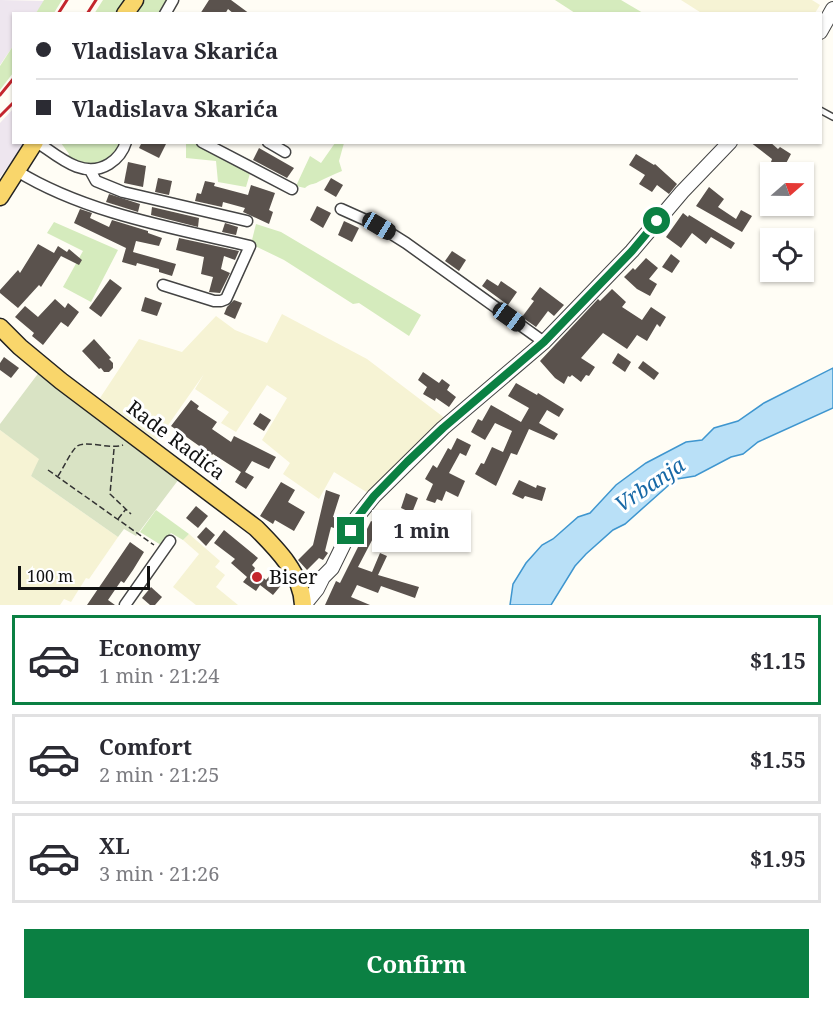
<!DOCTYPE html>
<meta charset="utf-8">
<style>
:root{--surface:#fff;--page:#f7f7f7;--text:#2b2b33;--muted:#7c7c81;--line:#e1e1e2;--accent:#0b8043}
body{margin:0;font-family:"Noto Serif",serif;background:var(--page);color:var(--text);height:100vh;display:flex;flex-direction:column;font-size:22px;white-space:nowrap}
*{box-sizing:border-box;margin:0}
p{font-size:20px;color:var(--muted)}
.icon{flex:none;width:33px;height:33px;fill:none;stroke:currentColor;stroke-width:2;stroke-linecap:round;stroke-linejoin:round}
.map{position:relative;height:605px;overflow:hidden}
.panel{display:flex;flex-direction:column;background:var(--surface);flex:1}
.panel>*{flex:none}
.hud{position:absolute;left:12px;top:12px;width:810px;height:132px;border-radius:0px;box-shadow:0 2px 4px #0004;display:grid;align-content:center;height:132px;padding:0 24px;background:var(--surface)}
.needle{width:39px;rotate:70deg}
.fabs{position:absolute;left:760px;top:162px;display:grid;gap:12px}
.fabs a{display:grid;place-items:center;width:54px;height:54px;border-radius:0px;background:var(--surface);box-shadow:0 2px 4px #0004;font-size:30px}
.scale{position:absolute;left:18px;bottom:15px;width:132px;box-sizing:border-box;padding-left:6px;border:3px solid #111;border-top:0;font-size:16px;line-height:21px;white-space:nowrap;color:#111;-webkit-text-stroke:4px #fff;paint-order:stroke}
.end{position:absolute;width:27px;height:27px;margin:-14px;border:8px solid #0b8043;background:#fff;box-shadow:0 0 0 3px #fff}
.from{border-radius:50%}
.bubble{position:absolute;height:42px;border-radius:0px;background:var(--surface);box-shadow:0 2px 4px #0004;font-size:20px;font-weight:700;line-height:42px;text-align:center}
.car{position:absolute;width:18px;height:36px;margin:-18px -9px;border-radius:8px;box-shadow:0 0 4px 2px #0007;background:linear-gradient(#222 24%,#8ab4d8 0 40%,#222 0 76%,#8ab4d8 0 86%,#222 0)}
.hud b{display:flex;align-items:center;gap:21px;height:57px;font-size:22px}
.hud b+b{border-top:2px solid var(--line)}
.hud i{width:15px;height:15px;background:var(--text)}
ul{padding:10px 0 0;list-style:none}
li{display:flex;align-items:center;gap:18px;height:90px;margin:0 12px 9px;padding:0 12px;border:3px solid var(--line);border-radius:0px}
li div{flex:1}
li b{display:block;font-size:22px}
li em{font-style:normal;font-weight:700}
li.current{border-color:var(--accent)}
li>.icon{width:54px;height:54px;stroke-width:1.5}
.button{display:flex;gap:12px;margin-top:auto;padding:12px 24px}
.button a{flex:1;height:69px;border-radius:0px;background:var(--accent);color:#fff;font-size:24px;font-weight:700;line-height:69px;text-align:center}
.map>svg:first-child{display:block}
</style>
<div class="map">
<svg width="833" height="605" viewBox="0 0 833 605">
<rect width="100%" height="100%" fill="#fffdf5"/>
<!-- industrial -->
<g fill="#eee6ef">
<polygon points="0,0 45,1 36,13 14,14 13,46 0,65"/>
<polygon points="13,109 14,142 26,143 0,177 0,123"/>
</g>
<!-- farmland -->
<g fill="#f6f3d4">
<polygon points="681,0 812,0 820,5 815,13 703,14"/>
<polygon points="282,314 367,359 446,419 423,437 368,493 334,472 319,499 283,474 290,463 262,440 287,398 267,385 236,432 221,423 229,412 195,389 204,374 157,441 100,398 139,339 182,352 216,316 235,330 267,343"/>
<polygon points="0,430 40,459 31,476 118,537 89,579 86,578 71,602 64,599 60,605 0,605"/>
<polygon points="189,534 220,561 215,567 225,575 216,587 238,605 196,605 173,587 199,554 183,540"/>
</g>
<!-- green -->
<g fill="#d5ebbd">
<polygon points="44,0 62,0 54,13 36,13"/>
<polygon points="103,0 130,0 121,13 94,14"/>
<polygon points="145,0 167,0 159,13 136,14"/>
<polygon points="555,0 621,0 643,13 575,13"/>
<polygon points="13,46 13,73 0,90 0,66"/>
<path d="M61,143h59c-7,23 -34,26 -52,13l1,-2z"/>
<polygon points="186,143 195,143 251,170 246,187 218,182 216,161 186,158"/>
<path d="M335,143h9l-5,18 3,10c-8,3 -16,7 -24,11 -5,3 -8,1 -13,6l-9,-2 14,-30 11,7z"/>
<polygon points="54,222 118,250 91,302 63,287 83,251 47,233"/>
<polygon points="256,224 281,232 421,315 409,336 359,303 353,304 284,260 251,244"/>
<polygon points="156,510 189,534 183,540 171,533 161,545 140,532"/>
</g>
<!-- cemetery -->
<polygon fill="#d9e3c4" points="40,371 182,475 136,536 124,529 118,537 31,476 39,459 0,430 0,424"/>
<!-- water -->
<polygon fill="#b9e0f7" stroke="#3f96cf" stroke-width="1.5" points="833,368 833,408 758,442 743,454 731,457 695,476 677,479 670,484 625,524 613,530 586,554 575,566 551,605 510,605 513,584 526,563 542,545 553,539 578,517 590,513 616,485 646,463 686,442 702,440 714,428 738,421 764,403"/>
<!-- building -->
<g fill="#5a524d">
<polygon points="209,0 231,0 250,14 234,14 228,9 225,14 200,14"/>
<polygon points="142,142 167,142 159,158 139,148"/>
<polygon points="750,142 770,142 778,149 780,147 791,154 783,169 771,162 772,159"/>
<polygon points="259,148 294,168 287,178 253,160"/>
<polygon points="636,154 654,165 655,164 677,184 669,194 657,185 652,192 639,184 645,175 629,165"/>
<polygon points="128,162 146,166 143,187 124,183"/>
<polygon points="158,178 172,181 169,195 155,192"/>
<polygon points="331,178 343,185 336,197 324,190"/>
<polygon points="205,181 215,183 214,186 248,195 251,185 275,193 269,210 273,212 269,224 243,212 245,208 223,202 222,207 195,201 197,193 201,194"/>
<polygon points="709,187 724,199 718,207 736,219 741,210 752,216 742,232 696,206"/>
<polygon points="109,194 140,204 138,212 106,202"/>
<polygon points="317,206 331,213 323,228 310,220"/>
<polygon points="152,207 199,218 198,227 151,215"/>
<polygon points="80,209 92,213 90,218 109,227 112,220 148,231 148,233 162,238 159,246 136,241 133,252 176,264 172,276 159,272 159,269 137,263 136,266 122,262 126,248 74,223"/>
<polygon points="683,213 688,217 689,215 735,243 731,249 711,237 706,244 692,233 681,248 666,237"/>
<polygon points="344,221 359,228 352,242 338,235"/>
<polygon points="225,223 238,227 236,235 222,232"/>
<polygon points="179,238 239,251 235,260 224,256 221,269 230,273 220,293 209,292 213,277 201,274 204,257 176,250"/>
<polygon points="38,244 54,253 58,246 67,252 69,249 82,260 79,265 61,256 41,287 39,285 18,308 0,293 0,290 18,270 20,273"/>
<polygon points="452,251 466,260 459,271 445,261"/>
<polygon points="671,254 680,261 672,273 662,267"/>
<polygon points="646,258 658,268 649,279 657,284 650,296 637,289 624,277 633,268 635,270"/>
<polygon points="110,279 122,288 101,317 89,308"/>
<polygon points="487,279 498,286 501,281 517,292 508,305 482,286"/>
<polygon points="540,287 564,305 554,316 548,311 536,327 522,317 534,301 531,299"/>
<polygon points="612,289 626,302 622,307 642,320 651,307 666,317 660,327 657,324 647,341 637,335 627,349 603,333 581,358 595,367 589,376 586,375 581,382 572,375 570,377 568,376 564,384 555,378 540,361 598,299 600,301"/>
<polygon points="145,297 162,303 157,316 141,311"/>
<polygon points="55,299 65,308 68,303 79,312 68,327 61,322 43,345 32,336 34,333 15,317 25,306 38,317"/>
<polygon points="234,300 242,303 235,319 224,314 227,307"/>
<polygon points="94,339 111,358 109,359 113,363 113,368 109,372 104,372 101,368 99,369 82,351"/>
<polygon points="618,353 631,362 625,372 612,363"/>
<polygon points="4,357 19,368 11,378 0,370 0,363"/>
<polygon points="643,361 659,373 654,380 638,368"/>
<polygon points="423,372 439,383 442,379 450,385 447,390 456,397 449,407 436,398 435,401 423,394 427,387 418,380"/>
<polygon points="516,383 537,395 538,393 564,409 559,417 547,410 539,423 558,434 554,440 529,429 517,455 511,453 496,486 475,474 481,463 484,464 492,447 503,452 512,431 495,423 485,440 471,432 478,419 482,421 491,405 521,422 529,408 508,396"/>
<polygon points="191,400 199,406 197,409 217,422 212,429 231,442 234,436 276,457 269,469 252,461 245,472 254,477 246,489 235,482 241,472 213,454 212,455 171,426"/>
<polygon points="260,413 271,420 264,431 253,424"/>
<polygon points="457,438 471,445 466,456 460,453 449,473 465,481 458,497 446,491 442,501 437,499 435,503 426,500 433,484 425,479 433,465 437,468 448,448 451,450"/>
<polygon points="519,480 536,488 537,485 546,488 542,501 525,496 523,499 512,494"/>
<polygon points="281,482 295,490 288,502 305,512 294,531 275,520 273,524 260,516"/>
<polygon points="326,490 340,495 333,517 337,518 334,528 331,527 325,551 328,553 323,560 319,558 307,570 298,560 313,545"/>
<polygon points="406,493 418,498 412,513 401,508"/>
<polygon points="196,506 208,516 198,528 186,518"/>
<polygon points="371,521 380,525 358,567 372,572 380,553 387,556 378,575 419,587 415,598 381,586 378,593 357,585 351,597 370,605 325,605 336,581 340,583"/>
<polygon points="206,527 215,535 206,546 197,537"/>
<polygon points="391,529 403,533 397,551 385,547"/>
<polygon points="224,530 258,558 252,565 255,568 254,570 266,580 271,574 283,583 273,595 260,585 256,591 243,582 247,577 231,563 235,559 214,543"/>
<polygon points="130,542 144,552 133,570 124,583 121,581 108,600 115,605 87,605"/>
<polygon points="151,587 162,597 155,605 150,605 142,598"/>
</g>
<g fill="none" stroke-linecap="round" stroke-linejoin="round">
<defs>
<polyline id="service" points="820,110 833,117"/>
<g id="minor">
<polyline points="165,14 173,0"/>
<path d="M37,142c21,14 46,38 72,22 8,-5 14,-12 17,-22"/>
<polyline points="202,142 292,189"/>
<polyline points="268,142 285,152"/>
<polyline points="90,170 96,181 123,192 247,221"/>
<path d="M17,171c68,42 156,57 233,75l-24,53 -5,2h-7l-51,-16"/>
<polyline points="341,209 379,226 406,243 544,342"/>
<polyline points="125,605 170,541"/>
</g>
<g id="tertiary">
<polyline points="820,32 833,9"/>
<polyline points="304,605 317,589 323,577 332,568 357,517 374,496 443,428 544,342 632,251 682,192 730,142"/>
</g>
<g id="primary">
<polyline points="125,14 135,0"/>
<polyline points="0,197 35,142"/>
<path d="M0,327l20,20 41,34 195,147c21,21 46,46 47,77"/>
</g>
</defs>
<!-- service casing -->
<use href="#service" stroke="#444" stroke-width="8"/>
<!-- minor casing -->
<use href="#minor" stroke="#444" stroke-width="13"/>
<!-- tertiary casing -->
<use href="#tertiary" stroke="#444" stroke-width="16"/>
<!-- primary casing -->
<use href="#primary" stroke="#222" stroke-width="19"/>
<!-- path -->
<g stroke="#333" stroke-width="1.5" stroke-dasharray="6 3" stroke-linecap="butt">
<polyline points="114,449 110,494 131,514"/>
<polyline points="48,470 154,545"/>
<path d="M58,476c6,-9 11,-21 18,-29 8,-8 33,3 47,-2"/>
<polyline points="118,519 126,509"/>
</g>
<!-- service -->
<use href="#service" stroke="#fff" stroke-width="5"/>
<!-- minor -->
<use href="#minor" stroke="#fff" stroke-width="10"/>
<!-- tertiary -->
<use href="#tertiary" stroke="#fff" stroke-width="14"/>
<!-- primary -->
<use href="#primary" stroke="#f9d66b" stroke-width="16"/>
<!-- rail -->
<g stroke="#c4262e" stroke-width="3">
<polyline points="58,14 67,0"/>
<polyline points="87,14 96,0"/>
<polyline points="0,95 14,78"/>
<polyline points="0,116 14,102"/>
</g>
</g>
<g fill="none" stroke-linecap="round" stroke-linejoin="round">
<!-- route -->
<polyline stroke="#0b8043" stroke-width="8" points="351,531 357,518 374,496 407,462 443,428 544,342 632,251 657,221"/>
</g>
<!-- markers -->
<circle fill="#c4262e" stroke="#fff" stroke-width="2" cx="257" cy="577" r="6"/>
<g text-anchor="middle" stroke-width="6" stroke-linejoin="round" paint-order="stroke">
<!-- street labels -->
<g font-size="20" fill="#111" stroke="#fff">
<text transform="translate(176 440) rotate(37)" y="7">Rade Radića</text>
</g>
<!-- poi labels -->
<g font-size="20" fill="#111" stroke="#fff" text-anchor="start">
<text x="269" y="584">Biser</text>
</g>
<!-- water labels -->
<g font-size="21" font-style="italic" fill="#1768a6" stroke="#fff">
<text transform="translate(650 485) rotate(-34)" y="7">Vrbanja</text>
</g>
</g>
</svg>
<div class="fabs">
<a><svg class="needle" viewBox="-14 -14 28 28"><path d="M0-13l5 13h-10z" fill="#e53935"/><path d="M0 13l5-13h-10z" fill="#7c7c81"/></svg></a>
<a><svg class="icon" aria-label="locate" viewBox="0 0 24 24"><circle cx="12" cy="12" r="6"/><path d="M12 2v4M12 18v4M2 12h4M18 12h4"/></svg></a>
</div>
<div class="scale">100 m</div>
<i class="end from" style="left:657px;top:221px"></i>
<i class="end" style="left:351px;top:531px"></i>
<div class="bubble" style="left:372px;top:510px;width:99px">1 min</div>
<i class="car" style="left:379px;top:226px;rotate:121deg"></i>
<i class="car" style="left:509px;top:317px;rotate:126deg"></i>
<div class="hud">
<b><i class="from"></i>Vladislava Skarića</b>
<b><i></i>Vladislava Skarića</b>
</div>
</div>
<section class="panel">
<ul>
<li class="current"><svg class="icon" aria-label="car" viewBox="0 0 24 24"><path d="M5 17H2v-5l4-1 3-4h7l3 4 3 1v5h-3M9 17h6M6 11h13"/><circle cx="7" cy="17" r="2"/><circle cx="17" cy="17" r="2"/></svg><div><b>Economy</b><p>1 min · 21:24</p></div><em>$1.15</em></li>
<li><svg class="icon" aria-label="car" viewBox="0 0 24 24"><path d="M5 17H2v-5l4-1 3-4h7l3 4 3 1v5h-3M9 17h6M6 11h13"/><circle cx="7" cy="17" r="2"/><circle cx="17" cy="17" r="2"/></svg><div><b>Comfort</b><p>2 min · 21:25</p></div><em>$1.55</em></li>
<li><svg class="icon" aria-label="car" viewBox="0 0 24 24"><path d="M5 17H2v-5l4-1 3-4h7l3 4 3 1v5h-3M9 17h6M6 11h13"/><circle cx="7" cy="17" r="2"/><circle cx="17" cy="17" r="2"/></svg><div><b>XL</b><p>3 min · 21:26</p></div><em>$1.95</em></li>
</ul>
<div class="button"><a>Confirm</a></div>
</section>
